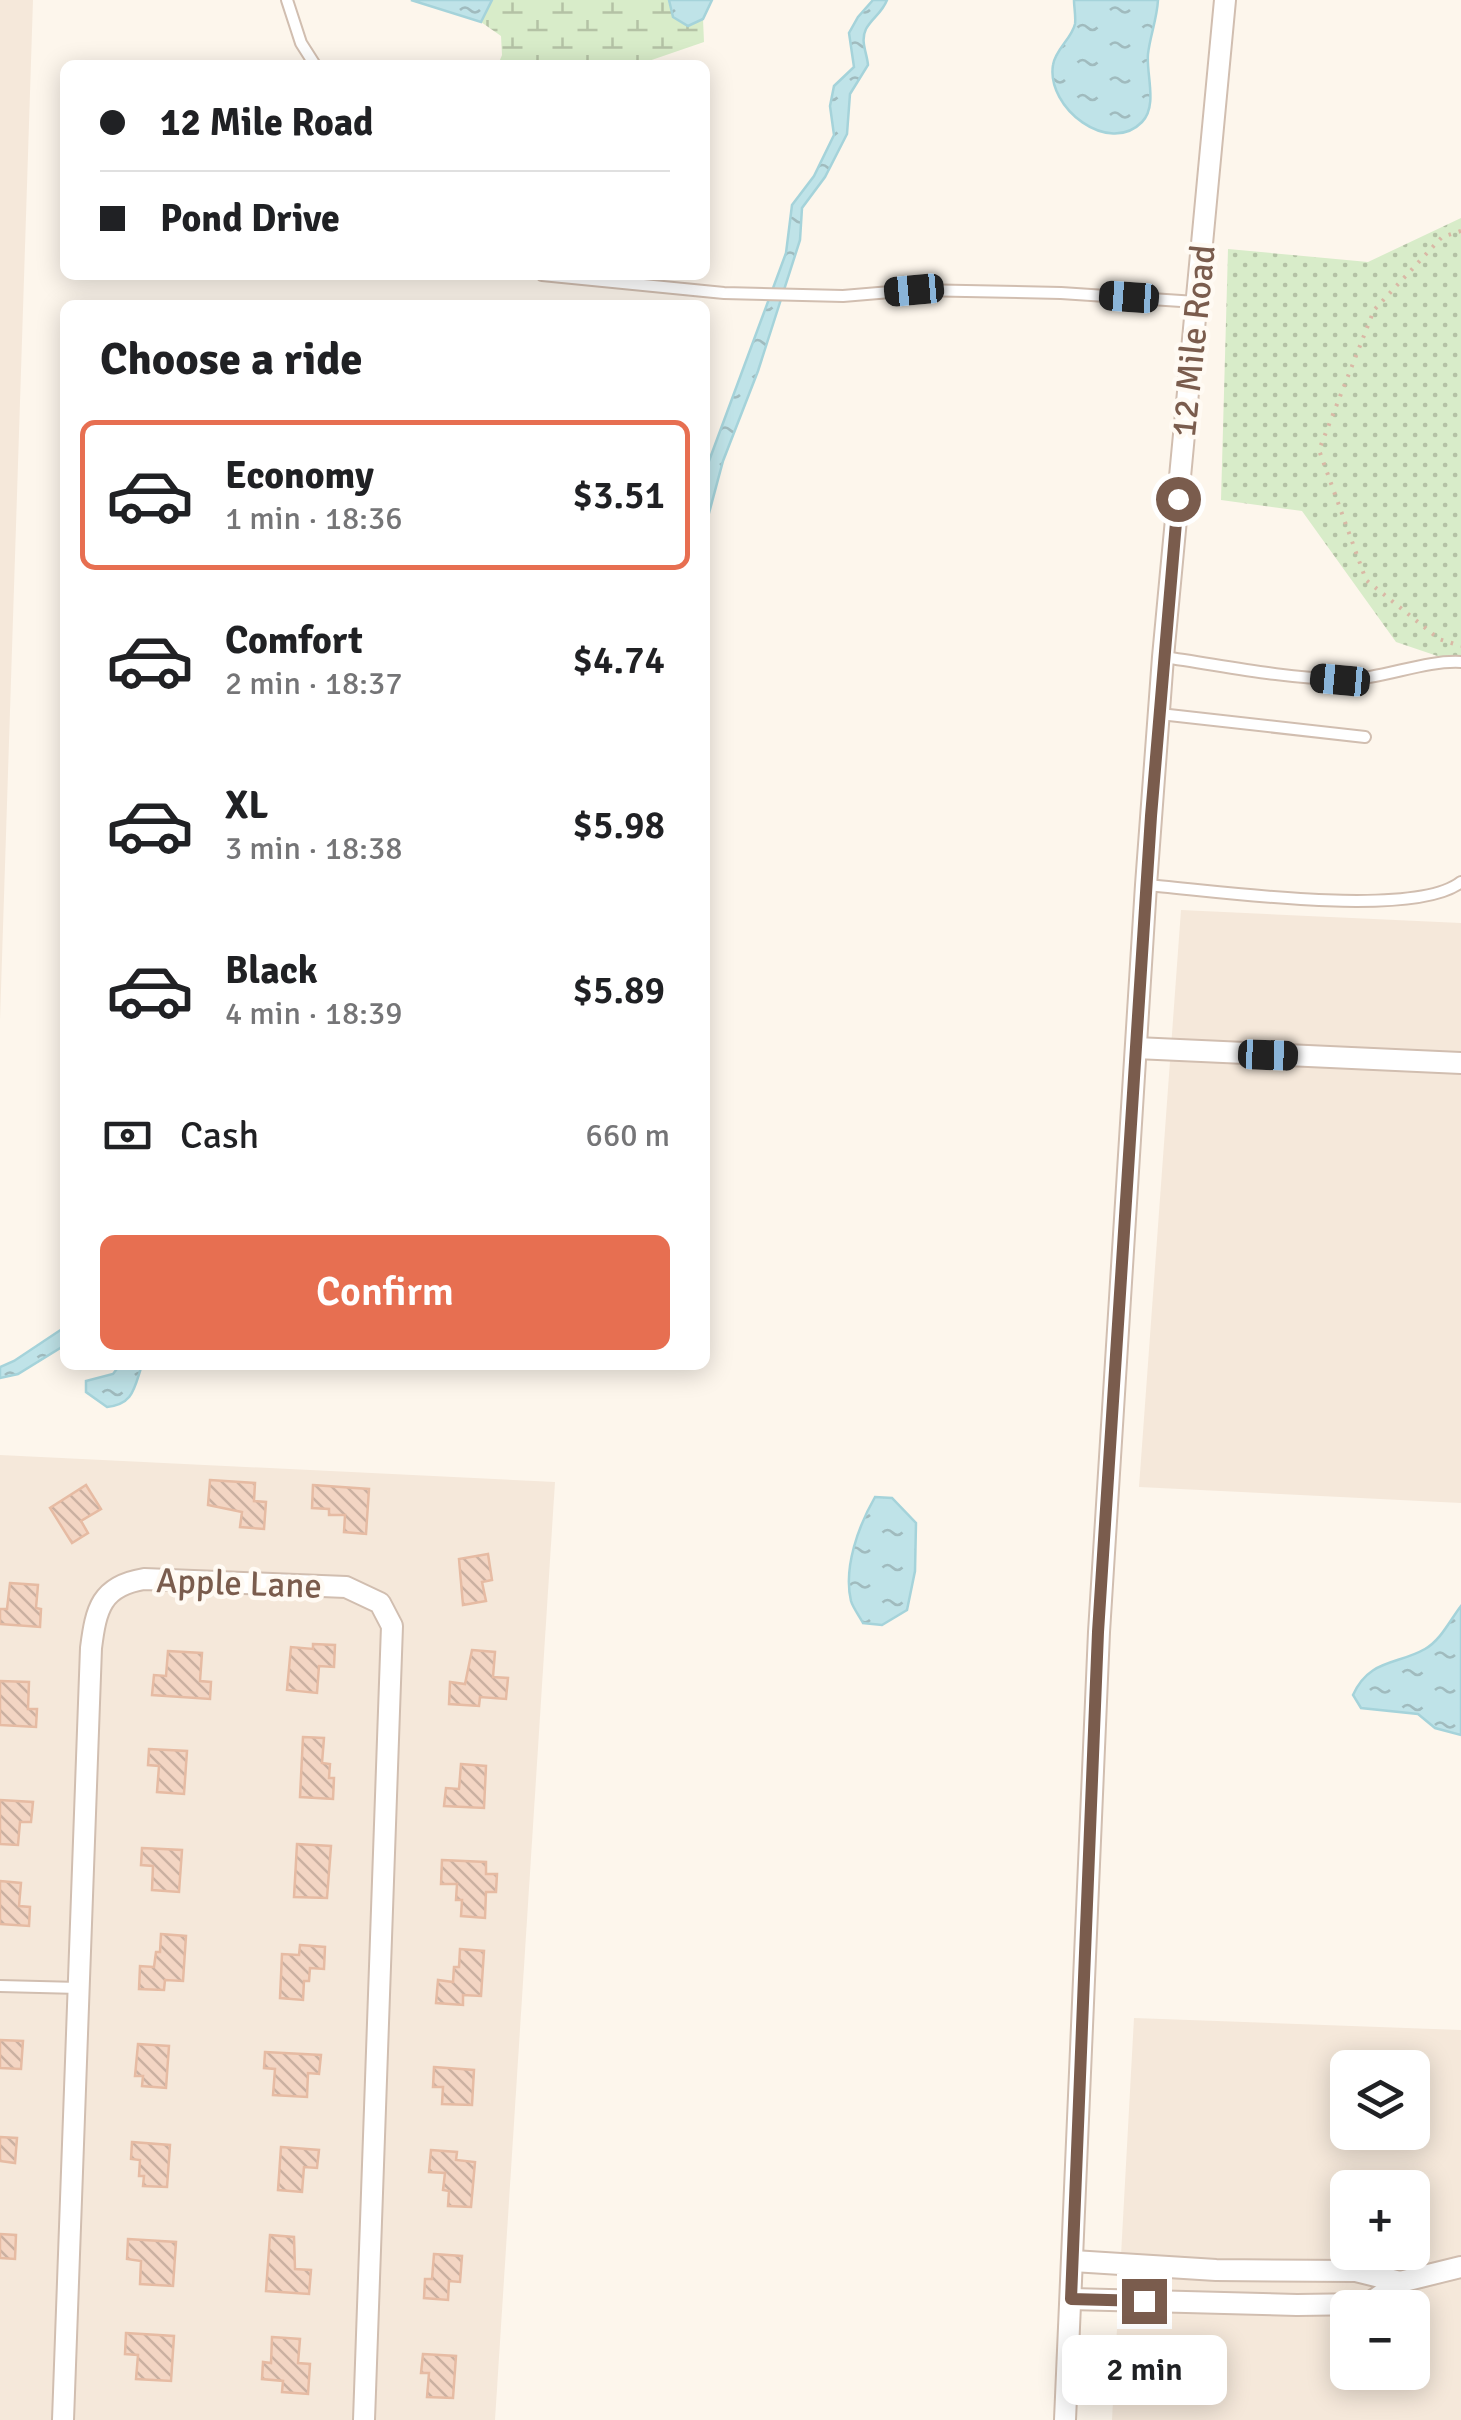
<!DOCTYPE html>
<meta charset="utf-8">
<style>
:root{--surface:#fff;--page:#f2f2f2;--text:#202124;--muted:#757577;--line:#e0e0e0;--accent:#e76f51}
body{margin:0;font-family:Signika,sans-serif;background:var(--page);color:var(--text);height:100vh;display:flex;flex-direction:column;font-size:38px;white-space:nowrap}
*{box-sizing:border-box;margin:0}
p{font-size:32px;color:var(--muted)}
.icon{flex:none;width:55px;height:55px;fill:none;stroke:currentColor;stroke-width:2;stroke-linecap:round;stroke-linejoin:round}
.map{position:relative;flex:1;overflow:hidden}
.details{position:absolute;left:60px;top:300px;width:650px;height:1070px;display:flex;flex-direction:column;background:var(--surface);border-radius:15px;box-shadow:0 5px 25px #0003}
.details>*{flex:none}
.banner{position:absolute;left:60px;top:60px;width:650px;height:220px;border-radius:15px;box-shadow:0 5px 25px #0003;display:grid;align-content:center;height:220px;padding:0 40px;background:var(--surface)}
.controls{position:absolute;left:1330px;top:2050px;display:grid;gap:20px}
.controls a{display:grid;place-items:center;width:100px;height:100px;border-radius:15px;background:var(--surface);box-shadow:0 5px 25px #0003;font-size:50px}
.end{position:absolute;width:45px;height:45px;margin:-22px;border:12px solid #7a5c4d;background:#fff;box-shadow:0 0 0 5px #fff}
.from{border-radius:50%}
.bubble{position:absolute;height:70px;border-radius:15px;background:var(--surface);box-shadow:0 5px 25px #0003;font-size:32px;font-weight:600;line-height:70px;text-align:center}
.car{position:absolute;width:30px;height:60px;margin:-30px -15px;border-radius:12px;box-shadow:0 0 8px 2px #0007;background:linear-gradient(#222 24%,#8ab4d8 0 40%,#222 0 76%,#8ab4d8 0 86%,#222 0)}
.banner b{display:flex;align-items:center;gap:35px;height:95px;font-size:38px}
.banner b+b{border-top:2px solid var(--line)}
.banner i{width:25px;height:25px;background:var(--text)}
ul{padding:0;list-style:none}
li{display:flex;align-items:center;gap:30px;height:150px;margin:0 20px 15px;padding:0 20px;border:5px solid transparent;border-radius:15px}
li div{flex:1}
li b{display:block;font-size:38px}
li em{font-style:normal;font-weight:600}
li.selected{border-color:var(--accent)}
li>.icon{width:90px;height:90px;stroke-width:1.5}
h2{padding:0 40px;font-size:45px;line-height:120px}
.pay{display:flex;align-items:center;gap:25px;height:110px;padding:0 40px;font-size:38px}
.pay p{margin-inline-start:auto}
.action{display:flex;gap:20px;margin-top:auto;padding:20px 40px}
.action a{flex:1;height:115px;border-radius:15px;background:var(--accent);color:#fff;font-size:40px;font-weight:600;line-height:115px;text-align:center}
.map>svg:first-child{display:block}
</style>
<div class="map">
<svg width="1461" height="2420" viewBox="0 0 1461 2420">
<defs>
<pattern id="grass-dots" width="8" height="8" patternUnits="userSpaceOnUse" patternTransform="scale(2.5)"><rect width="8" height="8" fill="#d8ecc9"/><path d="M2 2h.1M6 6h.1" fill="none" stroke="#b4c2a5" stroke-width="1.8" stroke-linecap="round"/></pattern>
<pattern id="wetland-marsh" width="20" height="14" patternUnits="userSpaceOnUse" patternTransform="scale(2.5)"><rect width="20" height="14" fill="#d8ecc9"/><path d="M1 5h8M5 5V1M11 12h8M15 12V8" fill="none" stroke="#b4c2a5"/></pattern>
<pattern id="water-ripples" width="26" height="14" patternUnits="userSpaceOnUse" patternTransform="scale(2.5)"><rect width="26" height="14" fill="#bfe3e8"/><path d="M2 4q2-2 4 0t4 0M15 11q2-2 4 0t4 0" fill="none" stroke="#a0bbbe"/></pattern>
<pattern id="building-back-hatch" width="6" height="6" patternUnits="userSpaceOnUse" patternTransform="scale(2.5)"><rect width="6" height="6" fill="#f3d5c3"/><path d="M-1 5l2 2M0 0l6 6M5-1l2 2" fill="none" stroke="#cab0a1"/></pattern>
</defs>
<rect width="100%" height="100%" fill="#fdf6ec"/>
<!-- residential -->
<g fill="#f5e8da" fill-rule="evenodd">
<polygon points="0,0 33,0 0,1020"/>
<polygon points="1181,910 1461,923 1461,1503 1139,1487"/>
<polygon points="0,1455 555,1482 495,2420 0,2420"/>
<path d="M1134,2018l327,12v390h-349zM1348,2068h64v64h-64zM1348,2188h64v64h-64zM1348,2308h64v64h-64z"/>
</g>
<!-- grass -->
<polygon fill="url(#grass-dots)" points="1461,218 1461,664 1396,642 1302,511 1221,500 1228,249 1368,262"/>
<!-- wetland -->
<polygon fill="url(#wetland-marsh)" points="492,0 669,0 673,17 688,26 703,19 704,42 637,65 498,65 502,55 501,36 481,22"/>
<!-- water -->
<g fill="url(#water-ripples)" stroke="#a5d3da" stroke-width="2.5">
<polygon points="411,0 492,0 481,22"/>
<polygon points="669,0 712,0 703,19 688,26 673,17"/>
<path d="M873,0h14c-5,13 -15,18 -21,29 -6,12 1,24 2,36l-18,29 -3,40 -22,43 -23,31 -2,32 -42,131 -35,90 -18,67v-53l4,-14 77,-208 6,-48 22,-29 20,-41 -4,-29 4,-20 20,-19 -5,-34 9,-16z"/>
<path d="M1074,0h84c-1,19 -8,36 -10,54 -2,20 10,52 -6,68 -33,34 -96,-14 -89,-57 2,-15 19,-27 22,-41 1,-7 -1,-17 -1,-24z"/>
<polygon points="65,1327 65,1345 18,1374 0,1378 0,1367 14,1361"/>
<path d="M120,1365h22c-8,23 -8,39 -35,42l-21,-15v-11l27,-7z"/>
<path d="M875,1497l17,1 24,25 -1,48 -8,39 -25,15 -19,-2c-3,-6 -10,-15 -12,-22 -8,-34 8,-76 24,-104z"/>
<path d="M1461,1606v129l-26,-7 -17,-14 -57,-6 -8,-13c16,-36 44,-30 72,-46 16,-9 25,-29 36,-43z"/>
</g>
<!-- building -->
<g fill="url(#building-back-hatch)" stroke="#e6bba3" stroke-width="2.5">
<polygon points="210,1480 255,1483 254,1501 266,1502 264,1529 240,1527 242,1512 208,1505"/>
<polygon points="86,1485 101,1509 81,1521 88,1533 72,1543 50,1508"/>
<polygon points="313,1485 369,1489 366,1534 344,1532 345,1515 329,1515 329,1509 312,1508"/>
<polygon points="488,1554 492,1580 482,1582 486,1601 463,1605 459,1559"/>
<polygon points="10,1583 38,1585 36,1608 41,1609 40,1627 0,1624 0,1609 7,1609"/>
<polygon points="313,1644 335,1645 334,1667 319,1666 317,1693 287,1690 291,1647 313,1649"/>
<polygon points="472,1650 495,1652 493,1677 508,1678 506,1699 480,1697 479,1706 449,1704 450,1682 465,1684"/>
<polygon points="168,1651 202,1653 200,1681 211,1682 210,1699 152,1695 154,1675 166,1676"/>
<polygon points="0,1681 29,1682 28,1709 37,1709 36,1727 0,1725"/>
<polygon points="303,1737 324,1738 322,1763 330,1764 329,1778 334,1778 333,1799 300,1797"/>
<polygon points="149,1749 187,1751 184,1794 157,1792 159,1766 148,1765"/>
<polygon points="461,1764 486,1766 484,1808 444,1806 446,1788 459,1789"/>
<polygon points="0,1800 33,1802 31,1822 20,1822 18,1845 0,1844"/>
<polygon points="297,1844 331,1846 327,1898 294,1897"/>
<polygon points="142,1848 182,1850 179,1892 152,1890 153,1866 141,1865"/>
<polygon points="442,1860 486,1862 486,1874 497,1874 496,1892 486,1892 485,1918 461,1916 462,1900 456,1900 457,1884 441,1884"/>
<polygon points="0,1881 21,1883 19,1906 30,1907 29,1926 0,1924"/>
<polygon points="161,1934 186,1936 183,1981 165,1980 164,1990 139,1989 140,1966 154,1967 156,1952 160,1952"/>
<polygon points="300,1945 325,1947 324,1969 310,1968 309,1981 304,1981 303,2000 280,1998 282,1954 299,1955"/>
<polygon points="460,1949 484,1951 481,1996 463,1995 463,2005 436,2003 438,1980 453,1982 454,1967 459,1967"/>
<polygon points="0,2040 23,2041 21,2069 0,2068"/>
<polygon points="138,2044 169,2046 166,2088 142,2086 143,2076 135,2076"/>
<polygon points="265,2052 321,2055 319,2074 308,2073 307,2097 273,2095 275,2069 264,2068"/>
<polygon points="434,2067 474,2070 472,2105 442,2104 443,2087 433,2087"/>
<polygon points="0,2137 17,2138 15,2163 0,2161"/>
<polygon points="132,2142 170,2145 167,2187 143,2186 144,2176 139,2176 140,2160 131,2159"/>
<polygon points="281,2147 319,2150 317,2168 304,2167 302,2192 278,2190"/>
<polygon points="431,2150 457,2152 456,2160 475,2162 471,2207 448,2206 449,2191 443,2190 445,2173 429,2172"/>
<polygon points="0,2234 16,2235 15,2259 0,2258"/>
<polygon points="270,2235 294,2237 295,2269 311,2270 309,2294 266,2291"/>
<polygon points="128,2239 176,2242 173,2286 140,2284 141,2261 127,2259"/>
<polygon points="434,2254 462,2256 460,2282 449,2281 448,2300 424,2298 425,2279 432,2279"/>
<polygon points="126,2333 174,2336 171,2381 136,2379 138,2355 125,2354"/>
<polygon points="272,2337 300,2339 298,2363 310,2364 308,2394 282,2392 283,2381 262,2379 263,2362 271,2363"/>
<polygon points="423,2354 456,2356 453,2398 427,2397 429,2373 421,2373"/>
</g>
<g fill="none" stroke-linecap="round" stroke-linejoin="round">
<defs>
<g id="lane">
<polyline points="287,0 301,43 315,65"/>
<polyline points="542,275 724,293 843,296 914,290 1061,293 1196,302"/>
<path d="M1163,657c58,8 117,21 176,22 42,2 81,-19 122,-17"/>
<polyline points="1160,714 1365,737"/>
<path d="M1146,885c65,5 267,35 315,-3"/>
<polyline points="0,1986 79,1988"/>
</g>
<g id="street">
<polyline points="1136,1048 1461,1063"/>
<polyline points="1073,2261 1216,2270 1356,2271 1400,2282"/>
<polyline points="1071,2299 1297,2305 1368,2304 1400,2282 1461,2267"/>
<path d="M63,2420l28,-772c5,-39 10,-62 53,-69l202,8 34,16 12,23 -28,794"/>
<polyline points="1065,2420 1099,1632 1146,885 1163,657 1225,0"/>
</g>
</defs>
<!-- lane casing -->
<use href="#lane" stroke="#d1beb0" stroke-width="14"/>
<!-- street casing -->
<use href="#street" stroke="#d1beb0" stroke-width="24"/>
<!-- path -->
<polyline stroke="#d9b8a5" stroke-width="4" stroke-dasharray="2.5 8" stroke-linecap="butt" points="1461,231 1442,237 1374,310 1319,450 1366,580 1439,639 1461,646"/>
<!-- lane -->
<use href="#lane" stroke="#fff" stroke-width="10"/>
<!-- street -->
<use href="#street" stroke="#fff" stroke-width="20"/>
</g>
<g fill="none" stroke-linecap="round" stroke-linejoin="round">
<!-- route -->
<polyline stroke="#7a5c4d" stroke-width="12" points="1144,2301 1071,2299 1098,1632 1151,816 1178,499"/>
</g>
<g text-anchor="middle" stroke-width="9" stroke-linejoin="round" paint-order="stroke">
<!-- street labels -->
<g font-size="35" fill="#7a5c4d" stroke="#fffaf3">
<text transform="translate(1193 341) rotate(-84)" y="12">12 Mile Road</text>
<text transform="translate(239 1583) rotate(2)" y="12">Apple Lane</text>
</g>
</g>
</svg>
<div class="controls">
<a><svg class="icon" aria-label="layers" viewBox="0 0 24 24"><path d="M12 4l9 5-9 5-9-5zM3 14l9 5 9-5"/></svg></a>
<a>+</a>
<a>−</a>
</div>
<i class="end from" style="left:1178px;top:499px"></i>
<i class="end" style="left:1144px;top:2301px"></i>
<div class="bubble" style="left:1062px;top:2335px;width:165px">2 min</div>
<i class="car" style="left:914px;top:290px;rotate:265deg"></i>
<i class="car" style="left:1129px;top:297px;rotate:274deg"></i>
<i class="car" style="left:1340px;top:680px;rotate:275deg"></i>
<i class="car" style="left:1268px;top:1055px;rotate:92deg"></i>
<div class="banner">
<b><i class="from"></i>12 Mile Road</b>
<b><i></i>Pond Drive</b>
</div>
<section class="details">
<h2>Choose a ride</h2>
<ul>
<li class="selected"><svg class="icon" aria-label="car" viewBox="0 0 24 24"><path d="M5 17H2v-5l4-1 3-4h7l3 4 3 1v5h-3M9 17h6M6 11h13"/><circle cx="7" cy="17" r="2"/><circle cx="17" cy="17" r="2"/></svg><div><b>Economy</b><p>1 min · 18:36</p></div><em>$3.51</em></li>
<li><svg class="icon" aria-label="car" viewBox="0 0 24 24"><path d="M5 17H2v-5l4-1 3-4h7l3 4 3 1v5h-3M9 17h6M6 11h13"/><circle cx="7" cy="17" r="2"/><circle cx="17" cy="17" r="2"/></svg><div><b>Comfort</b><p>2 min · 18:37</p></div><em>$4.74</em></li>
<li><svg class="icon" aria-label="car" viewBox="0 0 24 24"><path d="M5 17H2v-5l4-1 3-4h7l3 4 3 1v5h-3M9 17h6M6 11h13"/><circle cx="7" cy="17" r="2"/><circle cx="17" cy="17" r="2"/></svg><div><b>XL</b><p>3 min · 18:38</p></div><em>$5.98</em></li>
<li><svg class="icon" aria-label="car" viewBox="0 0 24 24"><path d="M5 17H2v-5l4-1 3-4h7l3 4 3 1v5h-3M9 17h6M6 11h13"/><circle cx="7" cy="17" r="2"/><circle cx="17" cy="17" r="2"/></svg><div><b>Black</b><p>4 min · 18:39</p></div><em>$5.89</em></li>
</ul>
<div class="pay"><svg class="icon" aria-label="cash" viewBox="0 0 24 24"><path d="M3 7h18v10H3z"/><circle cx="12" cy="12" r="2"/></svg>Cash<p>660 m</p></div>
<div class="action"><a>Confirm</a></div>
</section>
</div>
